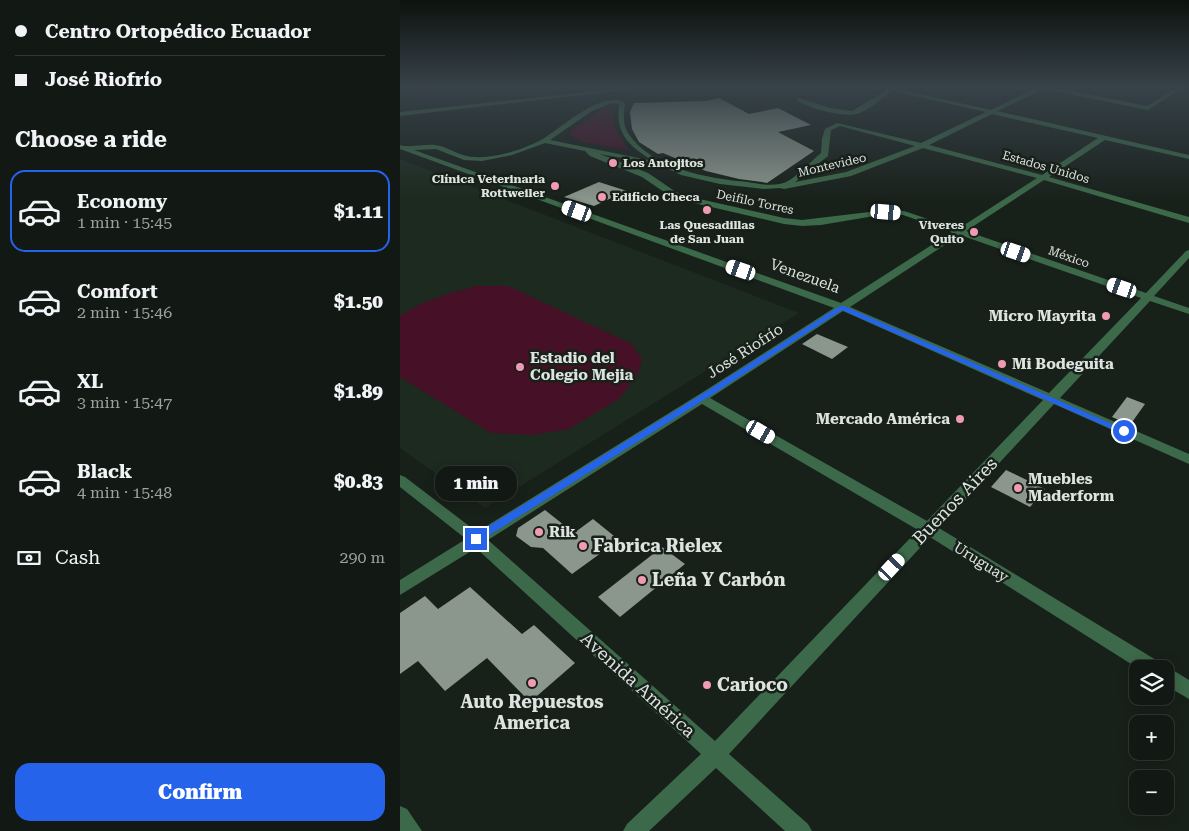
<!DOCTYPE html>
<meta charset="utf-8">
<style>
:root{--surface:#121814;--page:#1f2522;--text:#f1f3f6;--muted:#9ca0a0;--line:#313734;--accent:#2563eb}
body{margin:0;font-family:"Roboto Serif",serif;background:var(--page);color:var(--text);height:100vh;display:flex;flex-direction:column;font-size:19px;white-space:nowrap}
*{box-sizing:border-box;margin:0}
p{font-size:16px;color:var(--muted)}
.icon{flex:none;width:28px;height:28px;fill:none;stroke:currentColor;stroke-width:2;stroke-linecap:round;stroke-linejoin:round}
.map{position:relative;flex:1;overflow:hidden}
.side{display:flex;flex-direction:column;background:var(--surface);width:400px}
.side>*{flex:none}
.guide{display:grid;align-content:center;height:110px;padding:0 15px;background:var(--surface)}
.fabs{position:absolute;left:729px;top:660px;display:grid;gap:10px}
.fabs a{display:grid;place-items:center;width:45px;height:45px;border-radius:10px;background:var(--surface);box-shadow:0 2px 12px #0003,0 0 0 1px var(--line);font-size:25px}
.end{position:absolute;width:22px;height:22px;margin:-11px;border:6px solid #2563eb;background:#fff;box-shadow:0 0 0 2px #fff}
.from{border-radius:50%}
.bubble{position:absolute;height:35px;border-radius:15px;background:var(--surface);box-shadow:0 2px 12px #0003,0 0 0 1px var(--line);font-size:16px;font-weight:800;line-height:35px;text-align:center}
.car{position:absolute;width:15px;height:30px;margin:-15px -8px;border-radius:6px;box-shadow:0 0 4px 1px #0007;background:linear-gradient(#fff 24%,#345 0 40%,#fff 0 76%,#345 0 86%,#fff 0)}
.guide b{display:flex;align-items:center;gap:18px;height:48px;font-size:19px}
.guide b+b{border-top:1px solid var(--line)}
.guide i{width:12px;height:12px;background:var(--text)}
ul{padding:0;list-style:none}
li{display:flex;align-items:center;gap:15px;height:82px;margin:0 10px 8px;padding:0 5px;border:2px solid transparent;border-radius:15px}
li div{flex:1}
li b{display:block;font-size:19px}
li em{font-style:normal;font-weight:800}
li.current{border-color:var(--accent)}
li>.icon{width:45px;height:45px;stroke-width:1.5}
h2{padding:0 15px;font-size:22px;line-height:60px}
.pay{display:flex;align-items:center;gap:12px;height:55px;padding:0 15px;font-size:19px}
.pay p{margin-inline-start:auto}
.button{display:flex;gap:10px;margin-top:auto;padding:10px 15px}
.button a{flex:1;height:58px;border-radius:15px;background:var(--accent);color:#fff;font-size:20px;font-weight:800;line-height:58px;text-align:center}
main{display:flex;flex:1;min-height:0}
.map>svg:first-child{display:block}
</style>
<main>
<section class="side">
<div class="guide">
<b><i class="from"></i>Centro Ortopédico Ecuador</b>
<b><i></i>José Riofrío</b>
</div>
<h2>Choose a ride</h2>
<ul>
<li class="current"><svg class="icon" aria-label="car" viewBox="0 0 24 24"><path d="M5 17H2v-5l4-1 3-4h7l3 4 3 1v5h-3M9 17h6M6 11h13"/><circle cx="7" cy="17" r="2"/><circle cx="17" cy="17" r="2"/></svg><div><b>Economy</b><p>1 min · 15:45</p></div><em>$1.11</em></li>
<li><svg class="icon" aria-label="car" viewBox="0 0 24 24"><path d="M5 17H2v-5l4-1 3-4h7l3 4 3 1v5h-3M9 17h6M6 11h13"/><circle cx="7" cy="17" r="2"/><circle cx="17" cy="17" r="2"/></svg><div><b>Comfort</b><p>2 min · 15:46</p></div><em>$1.50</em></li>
<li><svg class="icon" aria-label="car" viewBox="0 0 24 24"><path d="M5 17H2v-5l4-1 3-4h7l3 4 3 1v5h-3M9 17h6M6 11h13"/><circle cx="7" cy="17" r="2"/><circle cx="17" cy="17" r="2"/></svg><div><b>XL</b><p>3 min · 15:47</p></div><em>$1.89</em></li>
<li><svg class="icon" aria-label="car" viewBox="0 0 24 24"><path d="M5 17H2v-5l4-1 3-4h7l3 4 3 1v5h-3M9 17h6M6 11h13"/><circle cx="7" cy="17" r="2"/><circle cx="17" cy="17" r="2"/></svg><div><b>Black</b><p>4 min · 15:48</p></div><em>$0.83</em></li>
</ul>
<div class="pay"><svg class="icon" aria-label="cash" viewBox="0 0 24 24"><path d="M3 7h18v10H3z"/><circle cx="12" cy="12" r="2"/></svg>Cash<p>290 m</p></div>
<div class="button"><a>Confirm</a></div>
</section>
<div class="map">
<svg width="789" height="831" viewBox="0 0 789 831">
<rect width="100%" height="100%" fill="#18201a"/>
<!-- built -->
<polygon fill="#1c2a20" points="0,159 399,313 85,508 0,448"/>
<!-- green -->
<g fill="#461126">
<polygon points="14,86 39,86 45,93 22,96"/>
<polygon points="206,107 213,107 213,124 228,150 184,142 169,135 172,130"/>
<path d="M76,286h32l124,58 10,16 -4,14 -18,24 -51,31 -38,6 -40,-2 -91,-56v-61c23,-16 50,-23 76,-30z"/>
</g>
<!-- building -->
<g fill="#8b968d">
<polygon points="319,98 349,114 378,108 411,125 378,132 414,151 367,183 362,182 339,179 306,171 263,153 258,154 239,142 232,129 230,112 234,103 306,101"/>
<polygon points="199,182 227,191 194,206 164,197"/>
<polygon points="417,334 448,347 432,359 402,344"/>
<polygon points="727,397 745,404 730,425 712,417"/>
<polygon points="606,470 645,489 630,507 591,487"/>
<polygon points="145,510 174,533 193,519 219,540 172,574 143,548 131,547 116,536 118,528"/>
<polygon points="262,547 285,564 220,617 198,597"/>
<polygon points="70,587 122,634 134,625 175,663 130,702 87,658 45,691 18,661 0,674 0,613 25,596 38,609"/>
</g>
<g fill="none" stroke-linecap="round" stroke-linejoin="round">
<!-- minor -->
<g fill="#3c6949" fill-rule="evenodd">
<polygon points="246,86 261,86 0,116 0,112"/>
<path d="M475,86h20l2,3 94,21 47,-23 -1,-1h11l99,20 32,-20h6l-37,24 -104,-21 -47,22 192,44v4l-84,-19 -56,37 140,40v6l-145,-43 -78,51 180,62 40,-42 3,-1v8l-35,38 35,12v6l-39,-13 -90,97 129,56v10l-135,-60 -115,124 222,135 2,4 8,2 18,11v19l-24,-14v-16h-26l-209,-132 -201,217 79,70 4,7h-27l-69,-63 -67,63h-26l4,-7 74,-70 -225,-206 -76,47v-15l66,-41 -66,-52v-12l5,2 72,55 226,-140 131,-84 -434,-159v-4c10,3 23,-1 34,0 11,1 19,7 29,10 23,7 57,-4 78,-15 20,-11 60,-51 84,-37 -1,11 -3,20 3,30 22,35 81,46 120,49 10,2 28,5 38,0 12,-6 24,-20 35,-29l1,-14 3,-10 12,-6 84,20 65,-31 -93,-21c-11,6 -21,17 -33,22 -14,6 -52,-5 -64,-13l3,-2 31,10 22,3 35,-21zM212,103l7,1c-4,30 10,42 34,57l-103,-21 42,-29zM592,114l106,24 -56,37 -113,-30zM440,126l75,20 -69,26 -51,10 33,-26 3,-26zM145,143l40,8 5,5 52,21 28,19 11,4 103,24 18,2 19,-1 65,-11 17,1 49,17 -111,71 -427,-153 22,-1 28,11 18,1 30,-6zM523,148l114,30 -79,51 -54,-18 -18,-1 -84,10 -18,-2 -98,-22 -10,-4 -28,-19 -48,-19 60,11 21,10 39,9 44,5 16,-1 4,1 67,-13zM560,235l181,63 -92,95 -199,-86zM443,311l200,89 -116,121 -217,-123zM302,404l216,126 -203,211 -227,-201z"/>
<polygon points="0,806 7,809 22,831 0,831"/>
</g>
</g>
<!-- sky -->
<linearGradient id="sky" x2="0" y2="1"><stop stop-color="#0d120e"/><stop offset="0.43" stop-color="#374249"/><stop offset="1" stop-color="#374249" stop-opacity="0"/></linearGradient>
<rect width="789" height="202" fill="url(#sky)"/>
<!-- route -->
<polygon fill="#2563eb" points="440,306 444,306 728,431 724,434 721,433 442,310 310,396 80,541 73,541 73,536 304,393"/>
<!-- markers -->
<g fill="#f09ab4" stroke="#18201a" stroke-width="2">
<circle cx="213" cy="163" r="5"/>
<circle cx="155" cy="186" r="5"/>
<circle cx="202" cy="197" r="5"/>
<circle cx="307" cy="210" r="5"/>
<circle cx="574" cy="232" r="5"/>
<circle cx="706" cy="316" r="5"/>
<circle cx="602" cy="364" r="5"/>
<circle cx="120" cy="367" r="5"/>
<circle cx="560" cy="419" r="5"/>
<circle cx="618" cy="488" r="5"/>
<circle cx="139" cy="532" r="5"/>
<circle cx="183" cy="546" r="5"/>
<circle cx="242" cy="580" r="5"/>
<circle cx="132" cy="683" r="5"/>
<circle cx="307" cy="685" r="5"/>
</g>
<g text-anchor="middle" stroke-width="5" stroke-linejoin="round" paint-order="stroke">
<!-- far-poi labels -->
<g font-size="12" font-weight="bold" fill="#dde3df" stroke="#18201a" text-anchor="start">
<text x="223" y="167">Los Antojitos</text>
<text x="145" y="183" text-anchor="end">Clínica Veterinaria<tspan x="145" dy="14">Rottweiler</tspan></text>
<text x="212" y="201">Edificio Checa</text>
<text x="307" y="229" text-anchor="middle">Las Quesadillas<tspan x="307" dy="14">de San Juan</tspan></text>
<text x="564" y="229" text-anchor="end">Viveres<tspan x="564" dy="14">Quito</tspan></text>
</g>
<!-- far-street labels -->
<g font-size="12" fill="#dde3df" stroke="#18201a">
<text transform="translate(432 165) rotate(-13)" y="4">Montevideo</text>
<text transform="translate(646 167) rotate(16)" y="4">Estados Unidos</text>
<text transform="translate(355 202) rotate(12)" y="4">Deifilo Torres</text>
<text transform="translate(669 257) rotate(19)" y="4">México</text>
</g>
<!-- street labels -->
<g font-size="15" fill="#dde3df" stroke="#18201a">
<text transform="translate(405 276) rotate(20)" y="5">Venezuela</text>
<text transform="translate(345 351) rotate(-33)" y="5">José Riofrío</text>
<text transform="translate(581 562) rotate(32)" y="5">Uruguay</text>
</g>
<!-- poi labels -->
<g font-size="15" font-weight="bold" fill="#dde3df" stroke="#18201a" text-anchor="start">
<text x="696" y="321" text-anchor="end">Micro Mayrita</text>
<text x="130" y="363">Estadio del<tspan x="130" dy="17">Colegio Mejia</tspan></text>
<text x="612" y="369">Mi Bodeguita</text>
<text x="550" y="424" text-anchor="end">Mercado América</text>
<text x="628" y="484">Muebles<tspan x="628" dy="17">Maderform</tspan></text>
<text x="149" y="537">Rik</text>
</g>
<!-- near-street labels -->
<g font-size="18" fill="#dde3df" stroke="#18201a">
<text transform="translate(555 501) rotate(-46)" y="6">Buenos Aires</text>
<text transform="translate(238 685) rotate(42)" y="6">Avenida América</text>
</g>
<!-- near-poi labels -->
<g font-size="18" font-weight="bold" fill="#dde3df" stroke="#18201a" text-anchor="start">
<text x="193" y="552">Fabrica Rielex</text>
<text x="252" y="586">Leña Y Carbón</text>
<text x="317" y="691">Carioco</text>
<text x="132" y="708" text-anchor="middle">Auto Repuestos<tspan x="132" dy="21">America</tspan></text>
</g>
</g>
</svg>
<div class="fabs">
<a><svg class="icon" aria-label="layers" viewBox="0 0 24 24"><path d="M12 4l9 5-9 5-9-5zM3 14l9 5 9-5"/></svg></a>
<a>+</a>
<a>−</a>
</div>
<i class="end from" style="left:724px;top:431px"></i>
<i class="end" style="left:76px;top:539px"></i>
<div class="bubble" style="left:35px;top:466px;width:82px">1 min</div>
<i class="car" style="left:177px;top:211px;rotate:290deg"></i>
<i class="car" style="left:486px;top:212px;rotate:95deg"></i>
<i class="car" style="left:616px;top:252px;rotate:109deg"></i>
<i class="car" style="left:341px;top:270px;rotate:289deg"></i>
<i class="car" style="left:722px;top:288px;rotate:289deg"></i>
<i class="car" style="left:361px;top:432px;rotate:120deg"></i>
<i class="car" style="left:492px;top:567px;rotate:43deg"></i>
</div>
</main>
